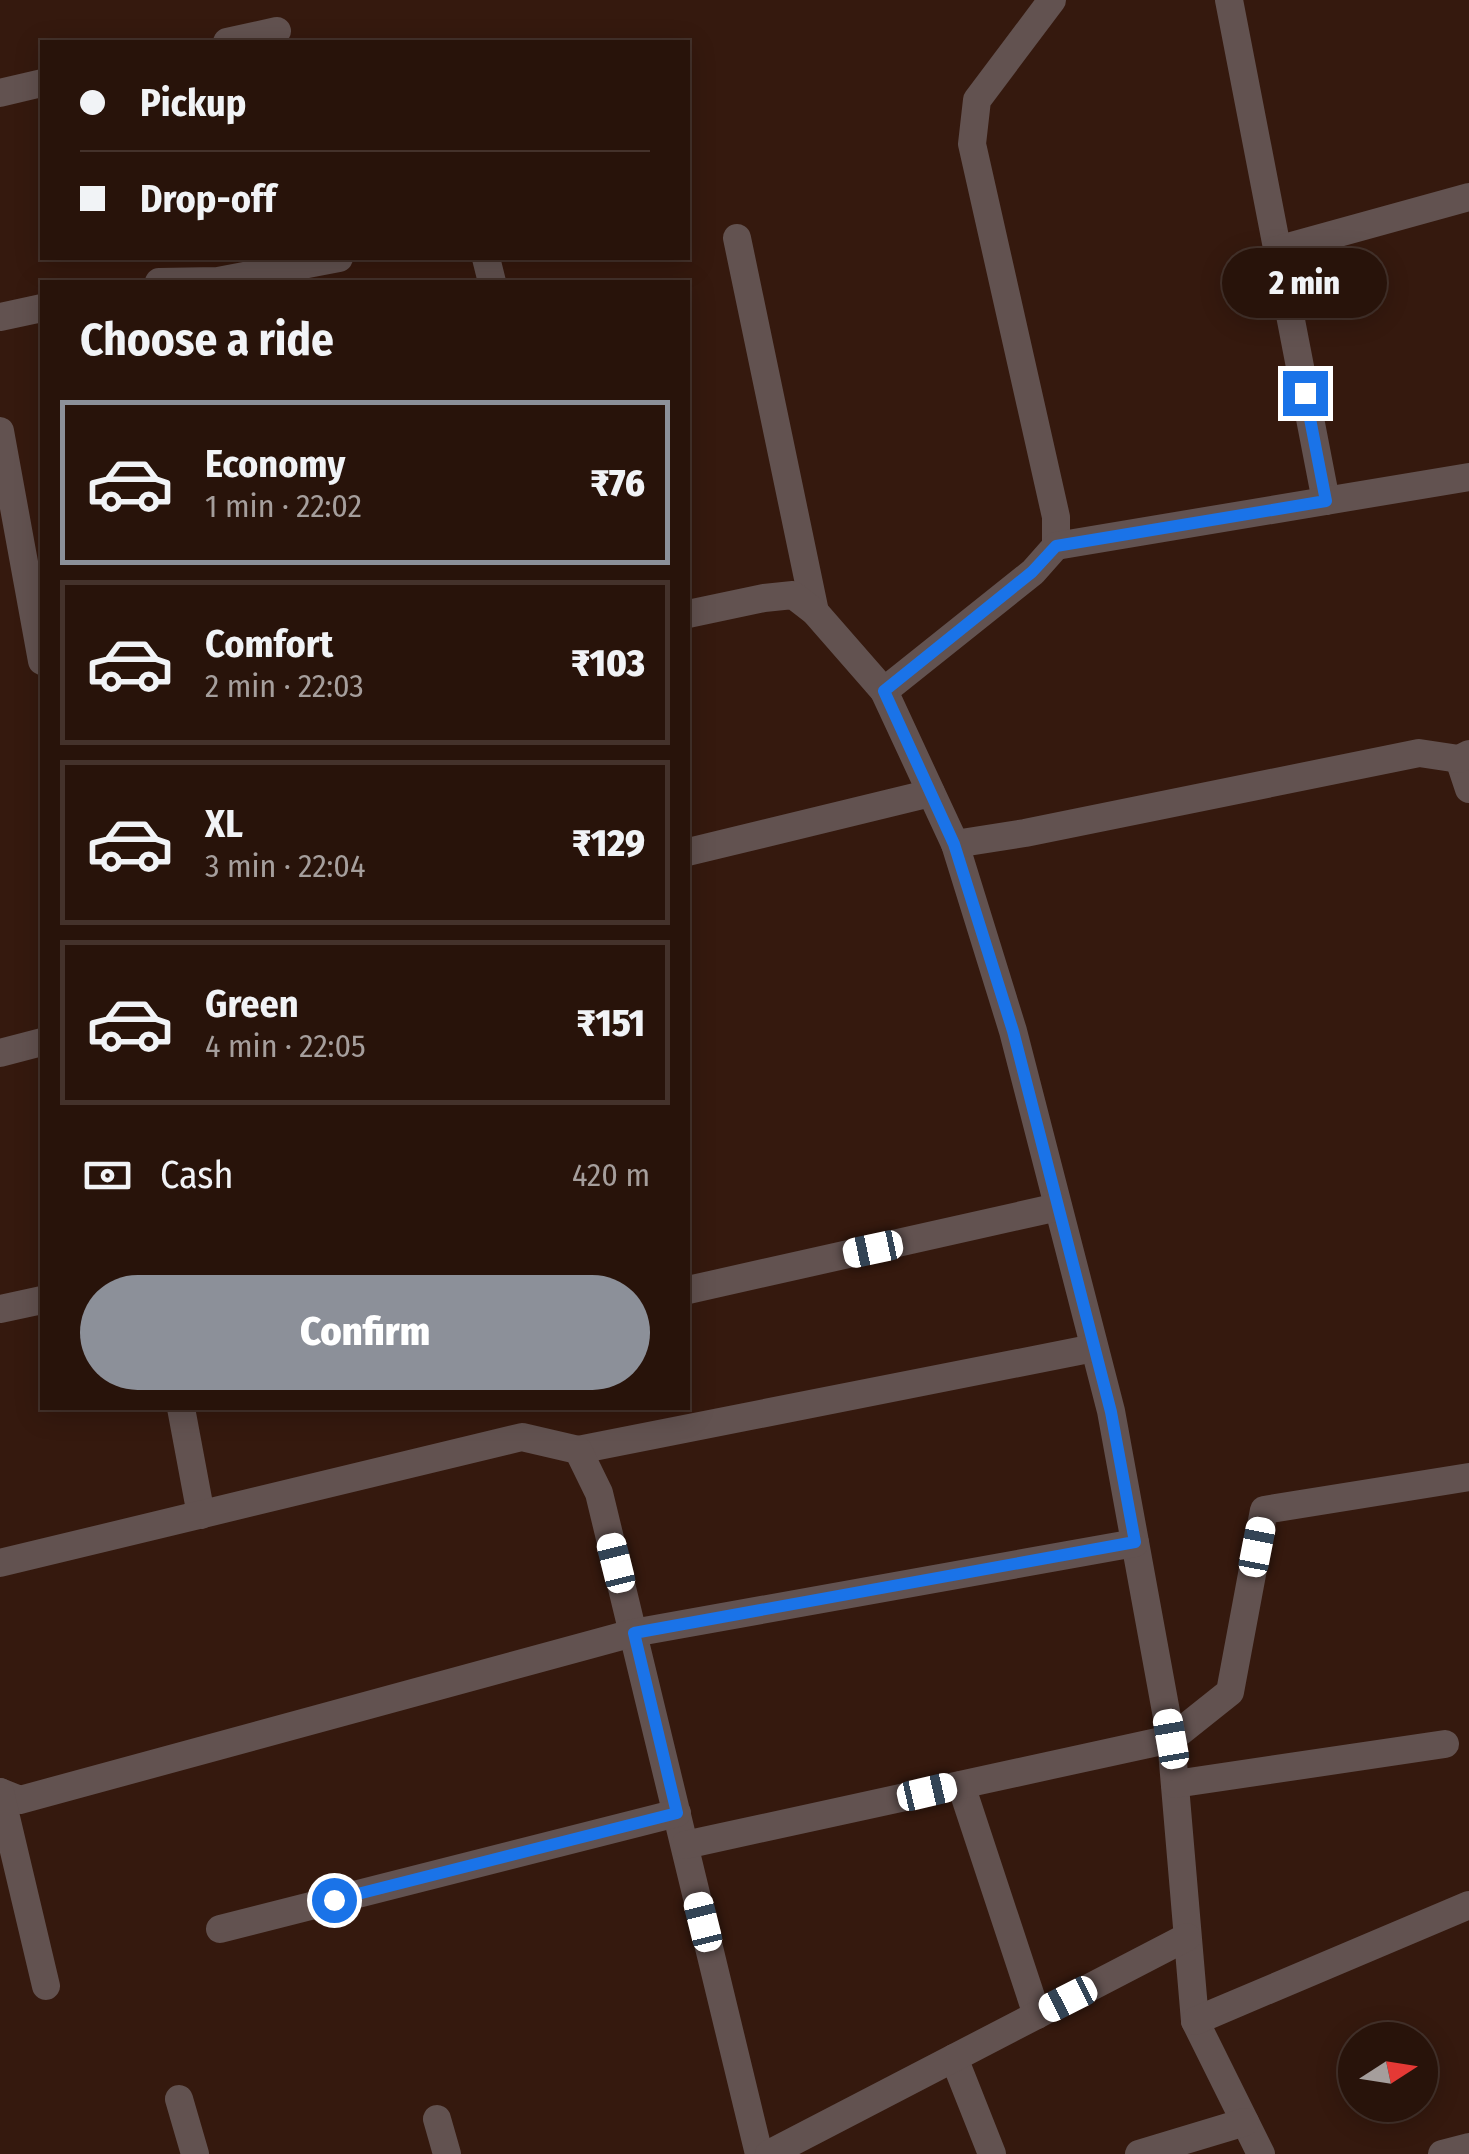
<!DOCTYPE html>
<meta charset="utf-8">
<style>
:root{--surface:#28130a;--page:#342018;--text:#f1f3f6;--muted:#a59e9c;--line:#44322b;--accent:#8c9099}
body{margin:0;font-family:"Fira Sans Condensed",sans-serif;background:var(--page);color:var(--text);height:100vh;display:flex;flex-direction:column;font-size:38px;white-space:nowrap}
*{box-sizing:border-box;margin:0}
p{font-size:32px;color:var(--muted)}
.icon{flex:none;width:55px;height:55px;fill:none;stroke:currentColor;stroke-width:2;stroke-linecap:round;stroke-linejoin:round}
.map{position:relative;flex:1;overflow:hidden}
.details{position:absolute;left:40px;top:280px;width:650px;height:1130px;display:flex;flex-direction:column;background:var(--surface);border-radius:0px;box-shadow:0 5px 25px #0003,0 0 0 2px var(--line)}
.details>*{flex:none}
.hud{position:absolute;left:40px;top:40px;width:650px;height:220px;border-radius:0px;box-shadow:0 5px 25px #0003,0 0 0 2px var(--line);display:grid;align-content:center;height:220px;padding:0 40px;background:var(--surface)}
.needle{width:65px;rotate:78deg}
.fabs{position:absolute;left:1338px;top:2022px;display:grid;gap:20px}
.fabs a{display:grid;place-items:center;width:100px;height:100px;border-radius:50%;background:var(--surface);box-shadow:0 5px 25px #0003,0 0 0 2px var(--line);font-size:50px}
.end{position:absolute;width:45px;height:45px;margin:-22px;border:12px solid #1a73e8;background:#fff;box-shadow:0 0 0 5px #fff}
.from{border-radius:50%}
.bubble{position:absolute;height:70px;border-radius:35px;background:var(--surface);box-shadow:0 5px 25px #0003,0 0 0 2px var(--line);font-size:32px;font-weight:800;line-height:70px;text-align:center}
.car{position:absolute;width:30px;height:60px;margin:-30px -15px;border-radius:12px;box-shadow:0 0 8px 2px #0007;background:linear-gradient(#fff 24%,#345 0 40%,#fff 0 76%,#345 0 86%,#fff 0)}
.hud b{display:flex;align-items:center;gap:35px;height:95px;font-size:38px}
.hud b+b{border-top:2px solid var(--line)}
.hud i{width:25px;height:25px;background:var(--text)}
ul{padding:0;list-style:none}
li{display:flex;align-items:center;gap:30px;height:165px;margin:0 20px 15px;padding:0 20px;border:5px solid var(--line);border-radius:0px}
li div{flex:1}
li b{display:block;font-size:38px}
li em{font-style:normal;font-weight:800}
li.selected{border-color:var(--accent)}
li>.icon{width:90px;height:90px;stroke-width:1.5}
h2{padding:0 40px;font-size:45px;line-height:120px}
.pay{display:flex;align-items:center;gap:25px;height:110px;padding:0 40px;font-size:38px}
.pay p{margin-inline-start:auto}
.cta{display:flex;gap:20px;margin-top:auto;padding:20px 40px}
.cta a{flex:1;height:115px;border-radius:60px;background:var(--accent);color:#fff;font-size:40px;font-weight:800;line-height:115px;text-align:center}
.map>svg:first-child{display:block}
</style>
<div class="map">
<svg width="1469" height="2154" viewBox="0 0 1469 2154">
<rect width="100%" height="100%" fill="#35190e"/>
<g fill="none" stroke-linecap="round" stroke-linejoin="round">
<!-- minor -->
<g stroke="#625250" stroke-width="28">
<polyline points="1052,0 977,100 972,144 1056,517 1056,546 1033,572 884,691 955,844 1013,1031 1111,1411 1171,1739 1195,2021 1261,2154"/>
<polyline points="1229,0 1326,501"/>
<polyline points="227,42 277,31"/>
<polyline points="0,93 42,83"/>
<polyline points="737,238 815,612"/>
<polyline points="1277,250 1469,197"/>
<polyline points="486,258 492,282"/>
<polyline points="159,282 218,281 339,258"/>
<polyline points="0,317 42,308"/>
<polyline points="0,431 42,661"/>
<polyline points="1056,546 1469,477"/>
<polyline points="688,614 764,598 793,595 815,612 884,691"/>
<polyline points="1459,759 1469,789"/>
<polyline points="955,844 1025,833 1419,753 1459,759 1469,754"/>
<polyline points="688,852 931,793"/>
<polyline points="0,1053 42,1042"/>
<polyline points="688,1290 1058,1207"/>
<polyline points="0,1309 42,1300"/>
<polyline points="181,1408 201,1515"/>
<polyline points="578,1450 1094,1348"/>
<polyline points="0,1563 522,1437 578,1450 599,1493 759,2154"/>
<polyline points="1175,1784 1445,1744"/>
<polyline points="961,1785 1037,2015"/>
<polyline points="0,1792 20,1800 633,1633 1135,1543"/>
<polyline points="0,1792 46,1986"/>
<polyline points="685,1845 1171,1739 1230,1692 1264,1510 1469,1477"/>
<polyline points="220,1929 677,1813"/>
<polyline points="1195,2021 1469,1905"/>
<polyline points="954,2058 992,2154"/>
<polyline points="179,2099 195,2154"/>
<polyline points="437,2119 447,2154"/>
<polyline points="769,2154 1187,1937"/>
<polyline points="1139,2154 1245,2122"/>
<polyline points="1442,2154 1469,2147"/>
</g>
</g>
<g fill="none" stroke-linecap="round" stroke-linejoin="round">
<!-- route -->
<polyline stroke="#1a73e8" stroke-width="12" points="334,1900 677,1813 634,1633 1135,1542 1111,1412 1013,1031 954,844 884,691 1032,572 1056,546 1326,501 1305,393"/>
</g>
</svg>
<div class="fabs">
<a><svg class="needle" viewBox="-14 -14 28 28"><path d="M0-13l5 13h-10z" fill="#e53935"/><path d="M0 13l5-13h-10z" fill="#a59e9c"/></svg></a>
</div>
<i class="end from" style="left:334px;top:1900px"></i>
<i class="end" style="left:1305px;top:393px"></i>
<div class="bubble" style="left:1222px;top:248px;width:165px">2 min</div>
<i class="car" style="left:873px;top:1249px;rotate:258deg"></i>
<i class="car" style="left:1257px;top:1547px;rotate:11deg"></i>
<i class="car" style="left:616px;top:1563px;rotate:346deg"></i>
<i class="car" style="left:1171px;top:1739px;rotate:350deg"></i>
<i class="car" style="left:927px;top:1792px;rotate:77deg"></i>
<i class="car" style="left:703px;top:1922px;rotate:346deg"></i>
<i class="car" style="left:1068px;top:1999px;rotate:243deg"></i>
<div class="hud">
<b><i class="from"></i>Pickup</b>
<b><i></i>Drop-off</b>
</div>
<section class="details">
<h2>Choose a ride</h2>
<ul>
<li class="selected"><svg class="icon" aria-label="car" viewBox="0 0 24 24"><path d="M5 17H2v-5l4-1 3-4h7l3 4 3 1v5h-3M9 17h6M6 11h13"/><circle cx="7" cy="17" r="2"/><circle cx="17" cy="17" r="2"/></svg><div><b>Economy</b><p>1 min · 22:02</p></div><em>₹76</em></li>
<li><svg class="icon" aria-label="car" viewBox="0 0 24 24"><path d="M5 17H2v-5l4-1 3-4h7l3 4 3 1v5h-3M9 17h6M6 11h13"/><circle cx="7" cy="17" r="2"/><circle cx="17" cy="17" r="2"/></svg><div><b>Comfort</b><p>2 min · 22:03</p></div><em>₹103</em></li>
<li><svg class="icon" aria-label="car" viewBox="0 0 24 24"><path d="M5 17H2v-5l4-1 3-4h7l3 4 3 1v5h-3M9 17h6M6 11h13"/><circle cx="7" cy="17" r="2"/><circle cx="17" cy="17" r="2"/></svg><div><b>XL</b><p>3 min · 22:04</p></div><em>₹129</em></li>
<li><svg class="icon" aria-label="car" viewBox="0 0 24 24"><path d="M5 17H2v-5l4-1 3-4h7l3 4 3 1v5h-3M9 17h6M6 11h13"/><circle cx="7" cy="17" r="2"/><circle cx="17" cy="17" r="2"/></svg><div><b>Green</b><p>4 min · 22:05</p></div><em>₹151</em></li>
</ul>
<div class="pay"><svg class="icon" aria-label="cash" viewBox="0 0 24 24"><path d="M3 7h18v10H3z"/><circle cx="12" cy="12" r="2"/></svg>Cash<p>420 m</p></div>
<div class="cta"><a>Confirm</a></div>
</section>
</div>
